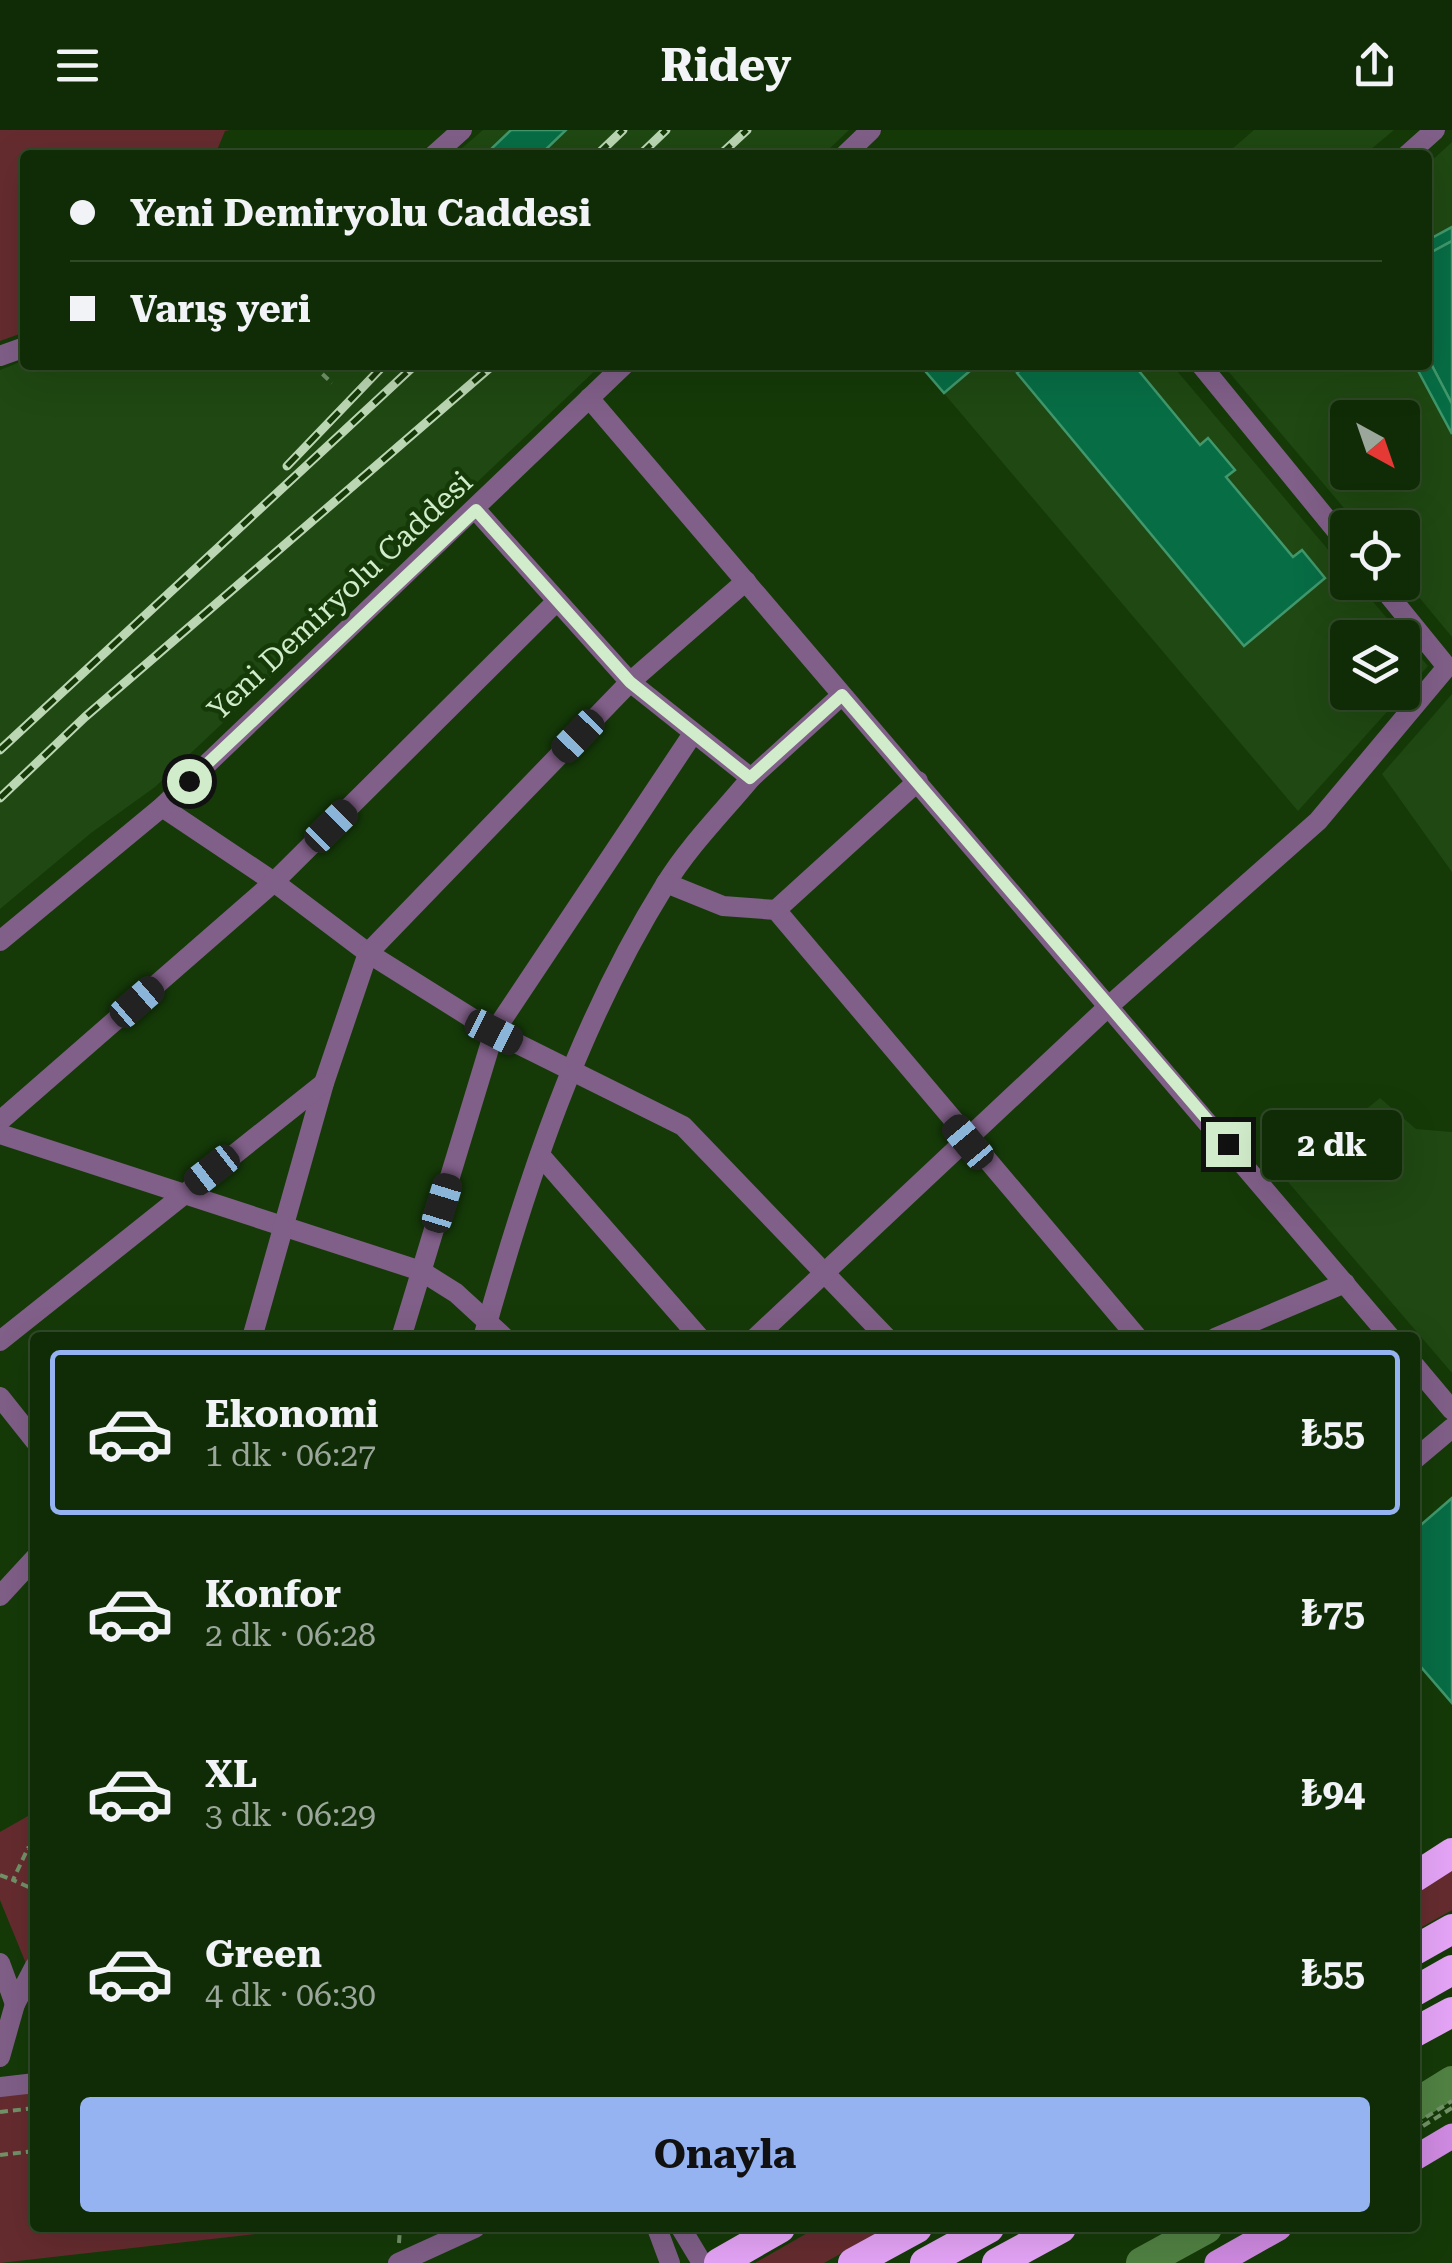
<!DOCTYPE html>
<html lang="tr">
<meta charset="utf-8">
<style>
:root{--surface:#102c06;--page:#1e3814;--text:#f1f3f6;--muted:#9ca79b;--line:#304828;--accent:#95b2f1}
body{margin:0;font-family:"Roboto Serif",serif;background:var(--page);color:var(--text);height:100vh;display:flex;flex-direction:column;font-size:38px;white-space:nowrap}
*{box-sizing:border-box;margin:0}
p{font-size:32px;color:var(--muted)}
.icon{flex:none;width:55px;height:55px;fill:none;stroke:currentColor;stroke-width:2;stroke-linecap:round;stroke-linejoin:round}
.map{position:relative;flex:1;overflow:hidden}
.details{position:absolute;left:30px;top:1202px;width:1390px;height:900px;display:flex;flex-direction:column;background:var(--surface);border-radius:10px;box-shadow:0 10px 40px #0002,0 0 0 2px var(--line)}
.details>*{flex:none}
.guide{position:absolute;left:20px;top:20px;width:1412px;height:220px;border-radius:10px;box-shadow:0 10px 40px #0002,0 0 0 2px var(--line);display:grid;align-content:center;height:220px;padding:0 50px;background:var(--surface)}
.needle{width:65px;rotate:140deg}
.tools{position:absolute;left:1330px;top:270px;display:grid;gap:20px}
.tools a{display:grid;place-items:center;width:90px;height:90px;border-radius:10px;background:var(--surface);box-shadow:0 10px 40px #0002,0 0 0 2px var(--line);font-size:50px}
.end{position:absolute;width:45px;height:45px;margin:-22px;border:12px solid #d1ecca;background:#111;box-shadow:0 0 0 5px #111}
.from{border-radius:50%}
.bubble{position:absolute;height:70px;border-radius:10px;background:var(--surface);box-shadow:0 10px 40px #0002,0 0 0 2px var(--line);font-size:32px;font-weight:700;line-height:70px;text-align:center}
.car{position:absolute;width:30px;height:60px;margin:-30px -15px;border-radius:12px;box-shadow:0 0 8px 2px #0007;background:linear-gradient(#222 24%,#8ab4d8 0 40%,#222 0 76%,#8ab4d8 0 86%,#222 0)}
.guide b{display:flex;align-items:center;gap:35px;height:95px;font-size:38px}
.guide b+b{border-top:2px solid var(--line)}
.guide i{width:25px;height:25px;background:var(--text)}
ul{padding:18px 0 0;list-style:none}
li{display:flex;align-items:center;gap:30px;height:165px;margin:0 20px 15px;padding:0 30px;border:5px solid transparent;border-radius:10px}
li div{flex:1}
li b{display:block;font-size:38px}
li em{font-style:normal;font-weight:700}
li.current{border-color:var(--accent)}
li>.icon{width:90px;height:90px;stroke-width:1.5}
.button{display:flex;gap:20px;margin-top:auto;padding:20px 50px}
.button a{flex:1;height:115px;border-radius:10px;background:var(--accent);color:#111;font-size:40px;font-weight:700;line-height:115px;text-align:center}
header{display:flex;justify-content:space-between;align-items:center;height:130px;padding:0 50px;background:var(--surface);font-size:45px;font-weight:700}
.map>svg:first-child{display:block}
</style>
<header><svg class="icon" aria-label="menu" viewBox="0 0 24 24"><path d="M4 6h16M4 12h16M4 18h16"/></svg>Ridey<svg class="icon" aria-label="share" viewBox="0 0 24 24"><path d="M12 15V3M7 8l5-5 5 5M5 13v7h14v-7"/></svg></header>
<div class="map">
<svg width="1452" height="2133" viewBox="0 0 1452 2133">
<rect width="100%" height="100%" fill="#153a08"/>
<!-- built -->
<g fill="#1f4812" fill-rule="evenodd">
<polygon points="483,0 849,0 823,25 454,25"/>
<polygon points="1254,0 1394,0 1364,25 1225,25"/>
<path d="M1452,12v495l-49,-59 -1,-50 -42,-1 -137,-162h205v-201zM1348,288h54v54h-54z"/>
<polygon points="25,230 25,235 601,235 155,657 91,703 0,779 0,240"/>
<path d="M920,235h252l175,207 1,10 9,1 71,83 -130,145zM1348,508h54v54h-54z"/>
<polygon points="1452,564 1452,742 1382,644"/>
<polygon points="1380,968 1416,999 1452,1002 1452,1243 1283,1046"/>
</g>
<!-- green -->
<g fill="#652c2f">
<polygon points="0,0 230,0 225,1 215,25 25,25 25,202 0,211"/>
<polygon points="35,1682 35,1819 27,1836 0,1770 0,1702"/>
<polygon points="1452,1728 1452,1780 1415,1801 1415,1750"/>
<polygon points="35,1956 35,2098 309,2098 0,2133 0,1960"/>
<polygon points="816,2098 887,2098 824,2133 755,2133"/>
</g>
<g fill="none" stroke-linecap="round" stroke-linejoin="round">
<!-- river -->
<g stroke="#518243" stroke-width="32">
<polyline points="1415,1975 1452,1952"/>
<polyline points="1142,2133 1206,2098"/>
</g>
</g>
<!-- building -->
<g fill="#076d45" stroke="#40986c" stroke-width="2.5">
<polygon points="511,0 566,0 540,25 496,25 491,19"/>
<polygon points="1452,97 1452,111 1428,124 1428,110"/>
<polygon points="1452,111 1452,274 1428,228 1428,124"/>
<polygon points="1428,228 1452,274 1452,304 1415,235 1428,235"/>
<polygon points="920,235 977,235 944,263"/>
<polygon points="1026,235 1134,235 1200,315 1208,308 1235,340 1226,347 1293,427 1302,420 1325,448 1244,516 1017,243"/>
<polygon points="1452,1368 1452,1573 1415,1530 1415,1400"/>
</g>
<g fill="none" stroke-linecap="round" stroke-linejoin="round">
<!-- path -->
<g stroke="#729268" stroke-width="4" stroke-dasharray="8 5" stroke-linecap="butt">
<polyline points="313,235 332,253"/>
<polyline points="438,367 448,377"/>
<polyline points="35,1721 28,1718 13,1750 35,1760"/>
<polyline points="0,1745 13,1750"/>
<polyline points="0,1982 35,1978"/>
<polyline points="1415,1994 1452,1971"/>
<polyline points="1423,1996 1452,1978"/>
<polyline points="0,2025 35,2021"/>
<polyline points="399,2113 400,2098"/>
</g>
<!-- minor -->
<g stroke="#805f88" stroke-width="20">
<polyline points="434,25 462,0"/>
<polyline points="845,25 871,0"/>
<polyline points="1407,25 1435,0"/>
<polyline points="0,226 25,217"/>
<polyline points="1201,235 1348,415"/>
<polyline points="589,268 1391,1208"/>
<path d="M476,380l154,172 121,96c-29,35 -63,69 -86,107 -87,140 -138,295 -182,453"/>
<polyline points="751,648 842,565"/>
<polyline points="162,677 274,752 368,823 494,902 683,996 887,1208"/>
<polyline points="666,753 723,776 776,780 1138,1208"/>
<polyline points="776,780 918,651"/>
<polyline points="0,811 162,677 624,235"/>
<polyline points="0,991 274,752 557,471"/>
<polyline points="0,1004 421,1141 456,1163 505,1208"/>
<polyline points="540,1025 700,1208"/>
<polyline points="252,1208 324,953 368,823 630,552 746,451"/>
<polyline points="401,1208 494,902 692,605"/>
<polyline points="755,1208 1110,875 1318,691 1447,537 1378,452"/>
<polyline points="1215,1208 1345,1153"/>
<polyline points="0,1211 324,953"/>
<polyline points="1415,1236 1452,1280"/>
<polyline points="0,1267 35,1311"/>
<polyline points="1415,1329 1452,1298"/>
<polyline points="0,1466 35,1428"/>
<polyline points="0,1833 15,1874 35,1836"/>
<polyline points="0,1927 15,1874"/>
<polyline points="0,1957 35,1953"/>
<polyline points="657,2098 670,2133"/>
<polyline points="681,2098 702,2133"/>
<polyline points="398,2133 475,2098"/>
</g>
<!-- major -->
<g stroke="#cf8ae1" stroke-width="25">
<polyline points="1415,2028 1452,2006"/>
<polyline points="1217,2133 1279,2098"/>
</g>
<!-- highway -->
<g stroke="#e5a4f7" stroke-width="30">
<polyline points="1415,1747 1452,1723"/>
<polyline points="1415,1820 1452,1799"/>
<polyline points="1415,1861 1452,1840"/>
<polyline points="1415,1902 1452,1882"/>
<polyline points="719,2133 780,2098"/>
<polyline points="853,2133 917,2098"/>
<polyline points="925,2133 989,2098"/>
<polyline points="997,2133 1061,2098"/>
</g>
<defs>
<g id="rail">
<polyline points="597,25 623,0"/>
<polyline points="640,25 666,0"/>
<polyline points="720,25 747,0"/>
<polyline points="287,336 384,235"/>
<polyline points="0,620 415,235"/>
<polyline points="0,668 85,587 493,235"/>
</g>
</defs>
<!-- rail casing -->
<use href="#rail" stroke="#bad6b2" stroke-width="9"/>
<!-- rail -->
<use href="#rail" stroke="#153a08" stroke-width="5" stroke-dasharray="15" stroke-linecap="butt"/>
</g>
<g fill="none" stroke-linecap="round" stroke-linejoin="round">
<!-- route -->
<polyline stroke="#d1ecca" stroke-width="12" points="189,651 476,380 630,552 750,648 842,565 1228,1014"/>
</g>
<g text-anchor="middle" stroke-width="9" stroke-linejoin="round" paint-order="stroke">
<!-- street labels -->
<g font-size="30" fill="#d1ecca" stroke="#153a08">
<text transform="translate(340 466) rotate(-43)" y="10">Yeni Demiryolu Caddesi</text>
</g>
</g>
</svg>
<div class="tools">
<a><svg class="needle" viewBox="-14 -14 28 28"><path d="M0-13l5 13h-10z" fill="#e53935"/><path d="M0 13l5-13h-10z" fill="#9ca79b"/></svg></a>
<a><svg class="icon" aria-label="locate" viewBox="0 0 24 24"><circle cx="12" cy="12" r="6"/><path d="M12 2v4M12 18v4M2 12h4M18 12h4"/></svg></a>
<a><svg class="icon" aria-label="layers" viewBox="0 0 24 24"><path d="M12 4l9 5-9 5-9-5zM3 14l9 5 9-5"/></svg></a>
</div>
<i class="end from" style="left:189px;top:651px"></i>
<i class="end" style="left:1228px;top:1014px"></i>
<div class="bubble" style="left:1262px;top:980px;width:140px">2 dk</div>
<i class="car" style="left:578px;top:606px;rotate:224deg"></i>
<i class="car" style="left:331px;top:696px;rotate:45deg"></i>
<i class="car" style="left:137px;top:872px;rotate:49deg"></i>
<i class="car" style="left:494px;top:902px;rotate:117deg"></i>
<i class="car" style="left:968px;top:1012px;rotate:320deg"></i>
<i class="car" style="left:212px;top:1040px;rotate:232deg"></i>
<i class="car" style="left:442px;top:1073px;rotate:17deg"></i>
<div class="guide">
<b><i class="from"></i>Yeni Demiryolu Caddesi</b>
<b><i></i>Varış yeri</b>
</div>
<section class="details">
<ul>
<li class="current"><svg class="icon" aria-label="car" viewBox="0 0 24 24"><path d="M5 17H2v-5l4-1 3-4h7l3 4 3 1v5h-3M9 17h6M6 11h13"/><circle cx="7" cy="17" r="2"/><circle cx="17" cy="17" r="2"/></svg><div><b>Ekonomi</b><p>1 dk · 06:27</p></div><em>₺55</em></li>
<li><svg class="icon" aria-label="car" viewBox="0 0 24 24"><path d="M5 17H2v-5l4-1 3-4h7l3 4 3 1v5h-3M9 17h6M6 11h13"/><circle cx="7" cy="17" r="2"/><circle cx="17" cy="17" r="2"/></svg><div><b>Konfor</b><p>2 dk · 06:28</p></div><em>₺75</em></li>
<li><svg class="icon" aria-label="car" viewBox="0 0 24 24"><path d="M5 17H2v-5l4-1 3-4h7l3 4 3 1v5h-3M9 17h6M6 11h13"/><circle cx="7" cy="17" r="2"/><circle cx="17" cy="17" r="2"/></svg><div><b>XL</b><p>3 dk · 06:29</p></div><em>₺94</em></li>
<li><svg class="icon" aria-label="car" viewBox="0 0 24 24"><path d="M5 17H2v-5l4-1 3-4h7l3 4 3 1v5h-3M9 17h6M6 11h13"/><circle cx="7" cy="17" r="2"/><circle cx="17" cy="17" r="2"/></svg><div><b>Green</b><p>4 dk · 06:30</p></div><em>₺55</em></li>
</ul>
<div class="button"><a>Onayla</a></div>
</section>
</div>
